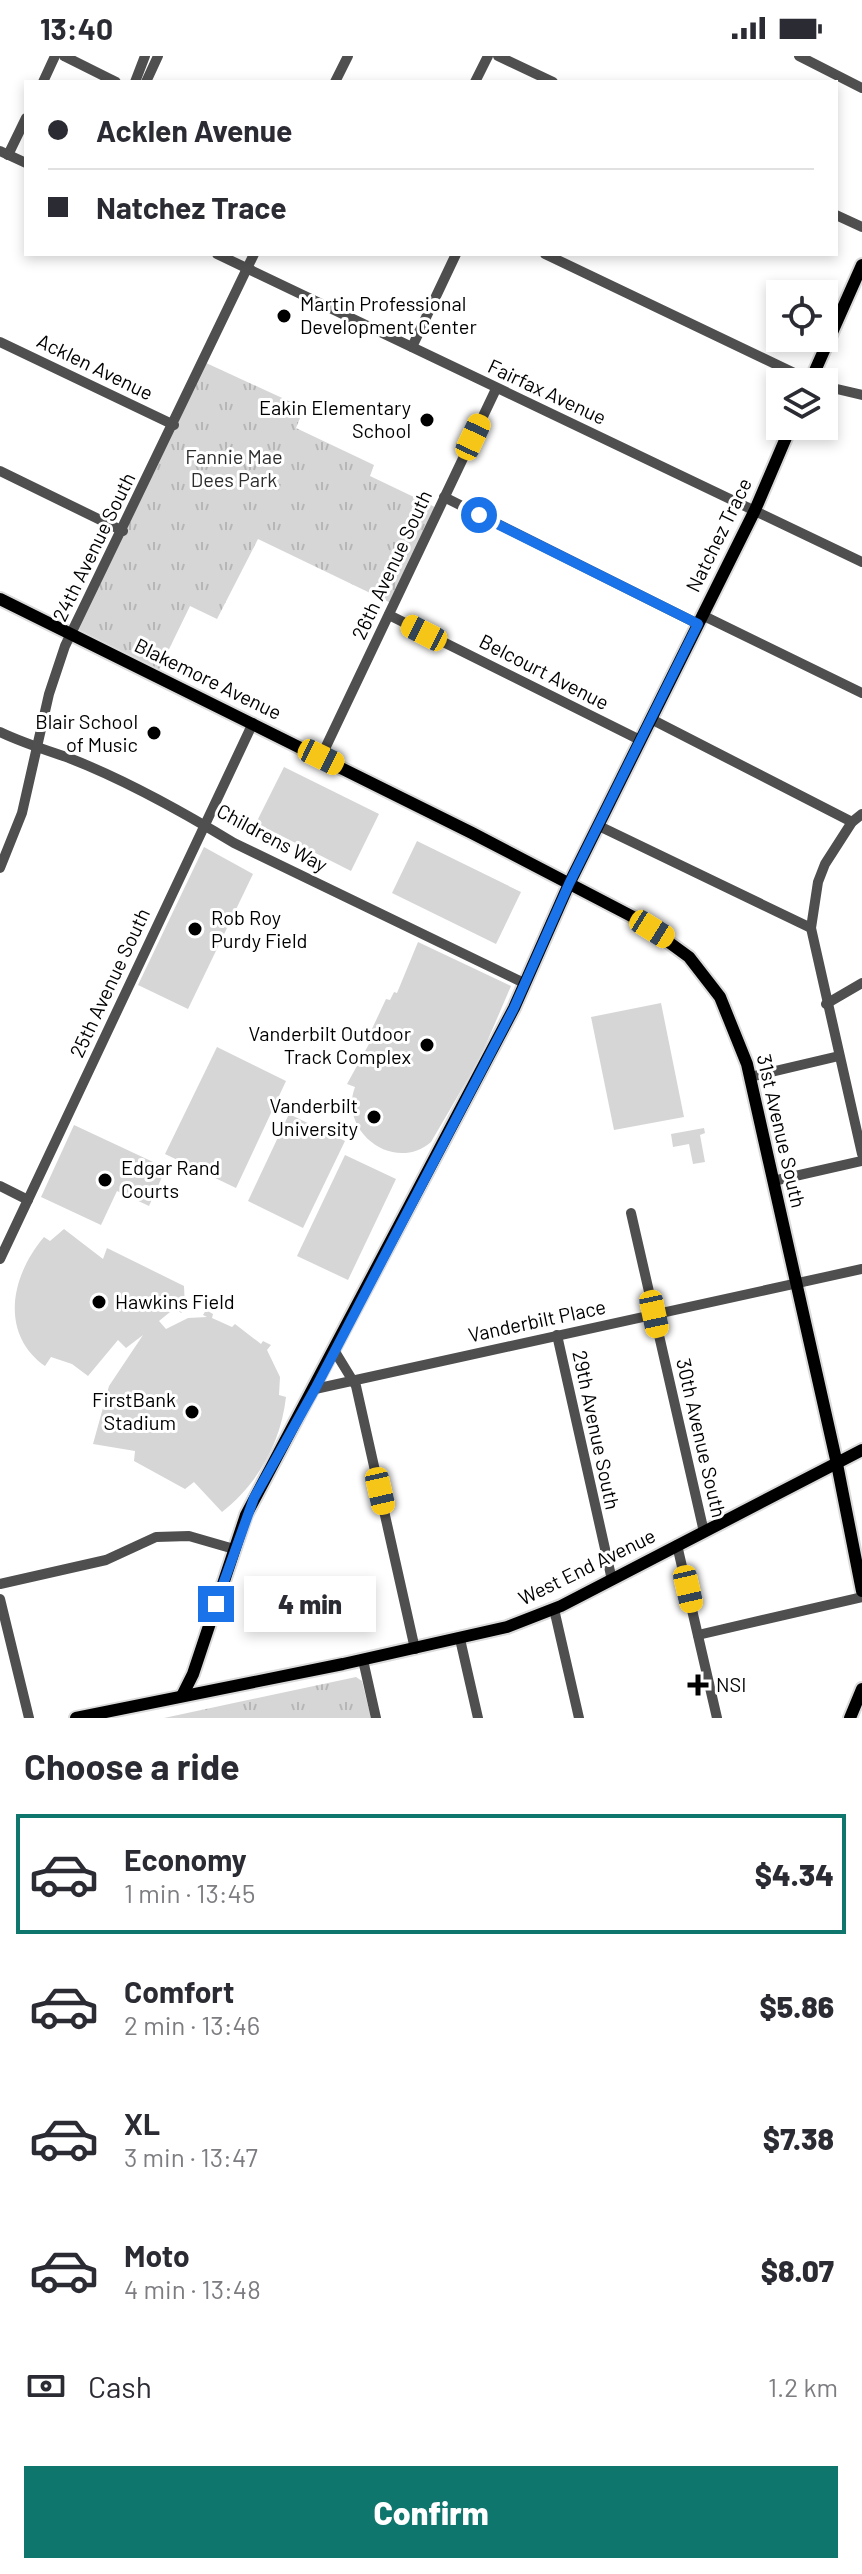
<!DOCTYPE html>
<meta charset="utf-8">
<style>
:root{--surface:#fff;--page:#f2f2f3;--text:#2b2b33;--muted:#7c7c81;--line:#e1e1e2;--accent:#0f766e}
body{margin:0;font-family:Barlow,sans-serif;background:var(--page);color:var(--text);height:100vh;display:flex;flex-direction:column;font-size:30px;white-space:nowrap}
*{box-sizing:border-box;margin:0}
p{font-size:26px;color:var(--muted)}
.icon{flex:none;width:44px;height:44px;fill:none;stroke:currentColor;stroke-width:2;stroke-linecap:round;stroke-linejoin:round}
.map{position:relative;height:1662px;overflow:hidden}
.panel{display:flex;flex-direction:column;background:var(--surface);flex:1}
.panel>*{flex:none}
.top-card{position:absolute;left:24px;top:24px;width:814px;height:176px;border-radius:0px;box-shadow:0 4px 12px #0003;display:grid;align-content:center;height:176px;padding:0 24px;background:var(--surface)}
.controls{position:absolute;left:766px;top:224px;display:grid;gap:16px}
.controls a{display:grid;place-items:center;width:72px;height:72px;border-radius:0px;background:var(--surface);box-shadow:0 4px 12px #0003;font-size:40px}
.end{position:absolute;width:36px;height:36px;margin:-18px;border:10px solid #1a73e8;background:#fff;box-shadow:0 0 0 4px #fff}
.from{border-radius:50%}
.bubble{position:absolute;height:56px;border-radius:0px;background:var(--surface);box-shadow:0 4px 12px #0003;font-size:26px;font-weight:800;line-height:56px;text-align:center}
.car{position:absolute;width:24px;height:48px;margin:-24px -12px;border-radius:10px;box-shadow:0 0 6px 2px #0007;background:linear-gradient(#f5c518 24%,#345 0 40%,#f5c518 0 76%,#345 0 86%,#f5c518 0)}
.top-card b{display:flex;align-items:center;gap:28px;height:76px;font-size:30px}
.top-card b+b{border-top:2px solid var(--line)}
.top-card i{width:20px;height:20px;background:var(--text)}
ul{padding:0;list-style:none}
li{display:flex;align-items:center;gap:24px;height:120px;margin:0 16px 12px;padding:0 8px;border:4px solid transparent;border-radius:0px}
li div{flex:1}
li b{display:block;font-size:30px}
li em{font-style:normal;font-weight:800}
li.active{border-color:var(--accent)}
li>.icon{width:72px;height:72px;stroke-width:1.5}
h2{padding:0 24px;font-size:36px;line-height:96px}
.pay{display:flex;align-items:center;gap:20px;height:88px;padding:0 24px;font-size:30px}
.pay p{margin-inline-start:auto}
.button{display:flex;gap:16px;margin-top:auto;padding:16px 24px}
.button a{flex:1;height:92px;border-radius:0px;background:var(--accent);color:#fff;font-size:32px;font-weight:800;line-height:92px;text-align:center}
.status{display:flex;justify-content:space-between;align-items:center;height:56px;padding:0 40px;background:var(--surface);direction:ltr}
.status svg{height:22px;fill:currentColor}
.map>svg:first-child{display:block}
</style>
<div class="status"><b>13:40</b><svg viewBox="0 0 49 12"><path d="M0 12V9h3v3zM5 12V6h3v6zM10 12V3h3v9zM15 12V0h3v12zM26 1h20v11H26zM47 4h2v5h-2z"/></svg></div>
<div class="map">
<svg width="862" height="1662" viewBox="0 0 862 1662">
<defs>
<pattern id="park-tufts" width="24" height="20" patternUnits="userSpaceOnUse" patternTransform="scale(2)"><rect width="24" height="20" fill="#d6d6d6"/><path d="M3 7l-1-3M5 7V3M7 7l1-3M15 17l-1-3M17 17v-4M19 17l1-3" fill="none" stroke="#b6b6b6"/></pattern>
</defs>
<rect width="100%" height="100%" fill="#fff"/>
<!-- green -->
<g fill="#d6d6d6">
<polygon points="284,711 379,758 351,815 256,767"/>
<polygon points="417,785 521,836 496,888 392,837"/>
<polygon points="204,791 253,818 188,953 138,929"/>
<path d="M418,886l93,44 -31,72 -49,84c-37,32 -93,-11 -76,-55l-8,-3 28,-51 -4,-2 15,-32 4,1 4,-8 3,1z"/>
<polygon points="661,947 684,1061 614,1074 591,961"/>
<polygon points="217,991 286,1025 236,1132 165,1098"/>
<polygon points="289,1058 345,1085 303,1172 248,1145"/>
<polygon points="74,1069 166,1112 149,1150 117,1135 101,1169 41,1141"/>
<polygon points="704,1072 705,1077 700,1079 705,1106 693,1108 689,1088 673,1091 671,1078"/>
<polygon points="345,1099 396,1123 348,1224 297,1200"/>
<path d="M64,1173l39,30 4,-11 77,38 1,23 -4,4 -6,-5 -16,13 7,8 22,-11 19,-1 -4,-2 3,-5 7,4 -1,4 20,9 3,-3 26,20 2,-3 8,4 -4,5 13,27 -1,18 7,2c-5,45 -28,87 -64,115l-28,-30 -9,7 -51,-28 1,-10 -42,-7 16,-58 34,-51 -17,13 -8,-8 -30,36 -16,-12 -21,-7 -6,9c-45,-32 -35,-89 -1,-129l6,4z"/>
</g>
<!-- park -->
<g fill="url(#park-tufts)">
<polygon points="204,306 304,352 296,372 374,409 370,420 439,453 393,548 258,483 217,563 190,550 156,620 71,578"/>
<polygon points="356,1621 362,1625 371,1662 164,1662"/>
</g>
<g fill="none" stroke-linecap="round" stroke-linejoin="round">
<defs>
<g id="major">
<polyline points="810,326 862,209"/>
<polyline points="0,543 472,777 637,863 689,901 720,941 747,1008 837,1408 862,1535"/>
<polyline points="182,1640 193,1618 246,1459 514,952 569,828 755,454 791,370"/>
<polyline points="76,1662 343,1608 507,1571 561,1550 862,1394"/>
<polyline points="850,1662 862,1633"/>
</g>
</defs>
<!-- major casing -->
<use href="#major" stroke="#dbdbdb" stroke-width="16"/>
<!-- minor -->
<g stroke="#4f4f4f" stroke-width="10">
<polyline points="64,0 116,26"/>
<polyline points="498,0 553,26"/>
<polyline points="799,0 862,32"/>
<polyline points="43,26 55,0"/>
<polyline points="135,26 145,0"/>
<polyline points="146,26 158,0"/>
<polyline points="335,26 348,0"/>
<polyline points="475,26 488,0"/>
<polyline points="0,95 26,107"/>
<polyline points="8,99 26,62"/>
<polyline points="836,159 862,171"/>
<polyline points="217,198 862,506"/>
<polyline points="545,198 813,326"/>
<polyline points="0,286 174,369"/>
<polyline points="412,291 456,198"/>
<polyline points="824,330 862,339"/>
<polyline points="0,415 123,475"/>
<polyline points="444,441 698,568"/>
<polyline points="389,559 640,684"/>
<polyline points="702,559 862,637"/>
<polyline points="651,663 852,766"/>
<path d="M0,676c23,11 46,18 69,26 57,22 114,54 165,85l290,140"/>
<polyline points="321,701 496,333"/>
<polyline points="862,758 852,766 825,808 818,826 811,872 862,1098"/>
<polyline points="599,770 811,872"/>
<polyline points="0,812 22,757 49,638 65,590 254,198"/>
<polyline points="826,948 862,927"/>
<polyline points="750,1021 839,1000"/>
<polyline points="773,1125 862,1105"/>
<polyline points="0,1130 28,1144"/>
<polyline points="631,1157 704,1476"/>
<polyline points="0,1203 253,667"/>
<polyline points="557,1279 612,1524"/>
<polyline points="334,1294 356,1330 415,1593"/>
<polyline points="315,1333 862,1213"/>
<polyline points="677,1489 717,1662"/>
<polyline points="0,1528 106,1504 156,1481 189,1480 234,1493"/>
<polyline points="0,1543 29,1662"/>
<polyline points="554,1553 579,1662"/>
<polyline points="698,1579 862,1541"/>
<polyline points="460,1583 478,1662"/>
<polyline points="363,1604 376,1662"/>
</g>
<!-- major -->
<use href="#major" stroke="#000" stroke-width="12"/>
</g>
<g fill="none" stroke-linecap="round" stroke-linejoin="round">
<!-- route -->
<polyline stroke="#1a73e8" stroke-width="10" points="216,1548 254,1442 315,1333 514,952 569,828 698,568 479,459"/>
</g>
<!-- markers -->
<g fill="#000" stroke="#fff" stroke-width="3">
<circle cx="284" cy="260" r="8"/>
<circle cx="427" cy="364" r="8"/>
<circle cx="154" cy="677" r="8"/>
<circle cx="195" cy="873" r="8"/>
<circle cx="427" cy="989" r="8"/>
<circle cx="374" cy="1061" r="8"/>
<circle cx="105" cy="1124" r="8"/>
<circle cx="99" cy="1246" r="8"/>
<circle cx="192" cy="1356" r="8"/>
<path d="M694 1617h8v8h8v8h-8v8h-8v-8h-8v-8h8z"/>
</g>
<g text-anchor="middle" stroke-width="6" stroke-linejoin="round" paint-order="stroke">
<!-- poi labels -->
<g font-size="20" fill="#000" stroke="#fff" text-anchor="start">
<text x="300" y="255">Martin Professional<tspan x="300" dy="23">Development Center</tspan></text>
<text x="411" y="359" text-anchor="end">Eakin Elementary<tspan x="411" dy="23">School</tspan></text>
<text x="138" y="673" text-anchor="end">Blair School<tspan x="138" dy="23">of Music</tspan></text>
<text x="211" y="869">Rob Roy<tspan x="211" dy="23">Purdy Field</tspan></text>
<text x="411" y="985" text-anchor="end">Vanderbilt Outdoor<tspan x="411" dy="23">Track Complex</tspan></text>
<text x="358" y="1057" text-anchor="end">Vanderbilt<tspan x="358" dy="23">University</tspan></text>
<text x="121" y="1119">Edgar Rand<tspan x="121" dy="23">Courts</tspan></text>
<text x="115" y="1253">Hawkins Field</text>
<text x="176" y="1351" text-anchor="end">FirstBank<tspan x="176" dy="23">Stadium</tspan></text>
<text x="716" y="1636">NSI</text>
</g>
<!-- street labels -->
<g font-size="20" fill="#000" stroke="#fff">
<text transform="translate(95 311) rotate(26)" y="7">Acklen Avenue</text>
<text transform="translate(547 336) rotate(25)" y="7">Fairfax Avenue</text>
<text transform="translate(719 479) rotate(-64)" y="7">Natchez Trace</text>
<text transform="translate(94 491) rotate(-64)" y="7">24th Avenue South</text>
<text transform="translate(392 509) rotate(-65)" y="7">26th Avenue South</text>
<text transform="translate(544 616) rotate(27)" y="7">Belcourt Avenue</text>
<text transform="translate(208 623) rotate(26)" y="7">Blakemore Avenue</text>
<text transform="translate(272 782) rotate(28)" y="7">Childrens Way</text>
<text transform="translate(110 927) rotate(-65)" y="7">25th Avenue South</text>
<text transform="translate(781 1075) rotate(77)" y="7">31st Avenue South</text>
<text transform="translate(537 1265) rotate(-12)" y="7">Vanderbilt Place</text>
<text transform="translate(596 1374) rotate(78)" y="7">29th Avenue South</text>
<text transform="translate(701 1382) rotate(77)" y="7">30th Avenue South</text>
<text transform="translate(587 1511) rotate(-26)" y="7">West End Avenue</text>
</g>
<!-- park labels -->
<g font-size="20" fill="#2d2d2d" stroke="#fff">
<text x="234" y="408">Fannie Mae<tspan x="234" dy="23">Dees Park</tspan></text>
</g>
</g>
</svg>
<div class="controls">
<a><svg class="icon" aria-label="locate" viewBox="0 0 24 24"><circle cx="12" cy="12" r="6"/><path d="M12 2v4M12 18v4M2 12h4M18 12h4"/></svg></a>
<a><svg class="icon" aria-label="layers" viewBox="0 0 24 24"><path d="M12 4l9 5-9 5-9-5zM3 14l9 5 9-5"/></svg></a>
</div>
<i class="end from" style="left:479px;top:459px"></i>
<i class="end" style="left:216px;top:1548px"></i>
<div class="bubble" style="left:244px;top:1520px;width:132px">4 min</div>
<i class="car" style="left:473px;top:381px;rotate:25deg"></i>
<i class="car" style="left:424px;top:577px;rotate:297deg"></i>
<i class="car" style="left:321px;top:701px;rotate:116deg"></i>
<i class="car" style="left:652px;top:873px;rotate:122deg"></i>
<i class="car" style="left:654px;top:1258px;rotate:168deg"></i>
<i class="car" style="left:380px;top:1435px;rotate:167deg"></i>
<i class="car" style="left:688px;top:1533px;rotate:167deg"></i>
<div class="top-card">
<b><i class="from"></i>Acklen Avenue</b>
<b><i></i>Natchez Trace</b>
</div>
</div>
<section class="panel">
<h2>Choose a ride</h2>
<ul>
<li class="active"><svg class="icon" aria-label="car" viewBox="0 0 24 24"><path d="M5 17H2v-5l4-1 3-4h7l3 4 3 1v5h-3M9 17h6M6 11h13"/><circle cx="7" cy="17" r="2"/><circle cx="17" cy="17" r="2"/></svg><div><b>Economy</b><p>1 min · 13:45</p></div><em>$4.34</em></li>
<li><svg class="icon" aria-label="car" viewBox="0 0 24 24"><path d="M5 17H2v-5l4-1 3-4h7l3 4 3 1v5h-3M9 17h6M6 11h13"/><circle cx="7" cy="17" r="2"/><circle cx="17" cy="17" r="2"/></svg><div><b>Comfort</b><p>2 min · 13:46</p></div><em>$5.86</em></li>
<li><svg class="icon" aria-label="car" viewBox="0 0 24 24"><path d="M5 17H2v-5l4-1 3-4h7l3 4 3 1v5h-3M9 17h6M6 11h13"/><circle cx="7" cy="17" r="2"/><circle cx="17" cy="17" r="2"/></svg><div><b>XL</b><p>3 min · 13:47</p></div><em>$7.38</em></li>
<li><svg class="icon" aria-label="car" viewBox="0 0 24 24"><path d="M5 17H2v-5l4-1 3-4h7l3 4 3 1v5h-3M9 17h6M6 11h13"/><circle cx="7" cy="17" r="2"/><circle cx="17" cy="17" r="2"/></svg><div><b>Moto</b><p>4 min · 13:48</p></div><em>$8.07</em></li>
</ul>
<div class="pay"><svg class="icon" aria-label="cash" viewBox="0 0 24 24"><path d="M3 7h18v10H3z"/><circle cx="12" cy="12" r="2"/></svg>Cash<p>1.2 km</p></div>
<div class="button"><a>Confirm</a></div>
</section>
